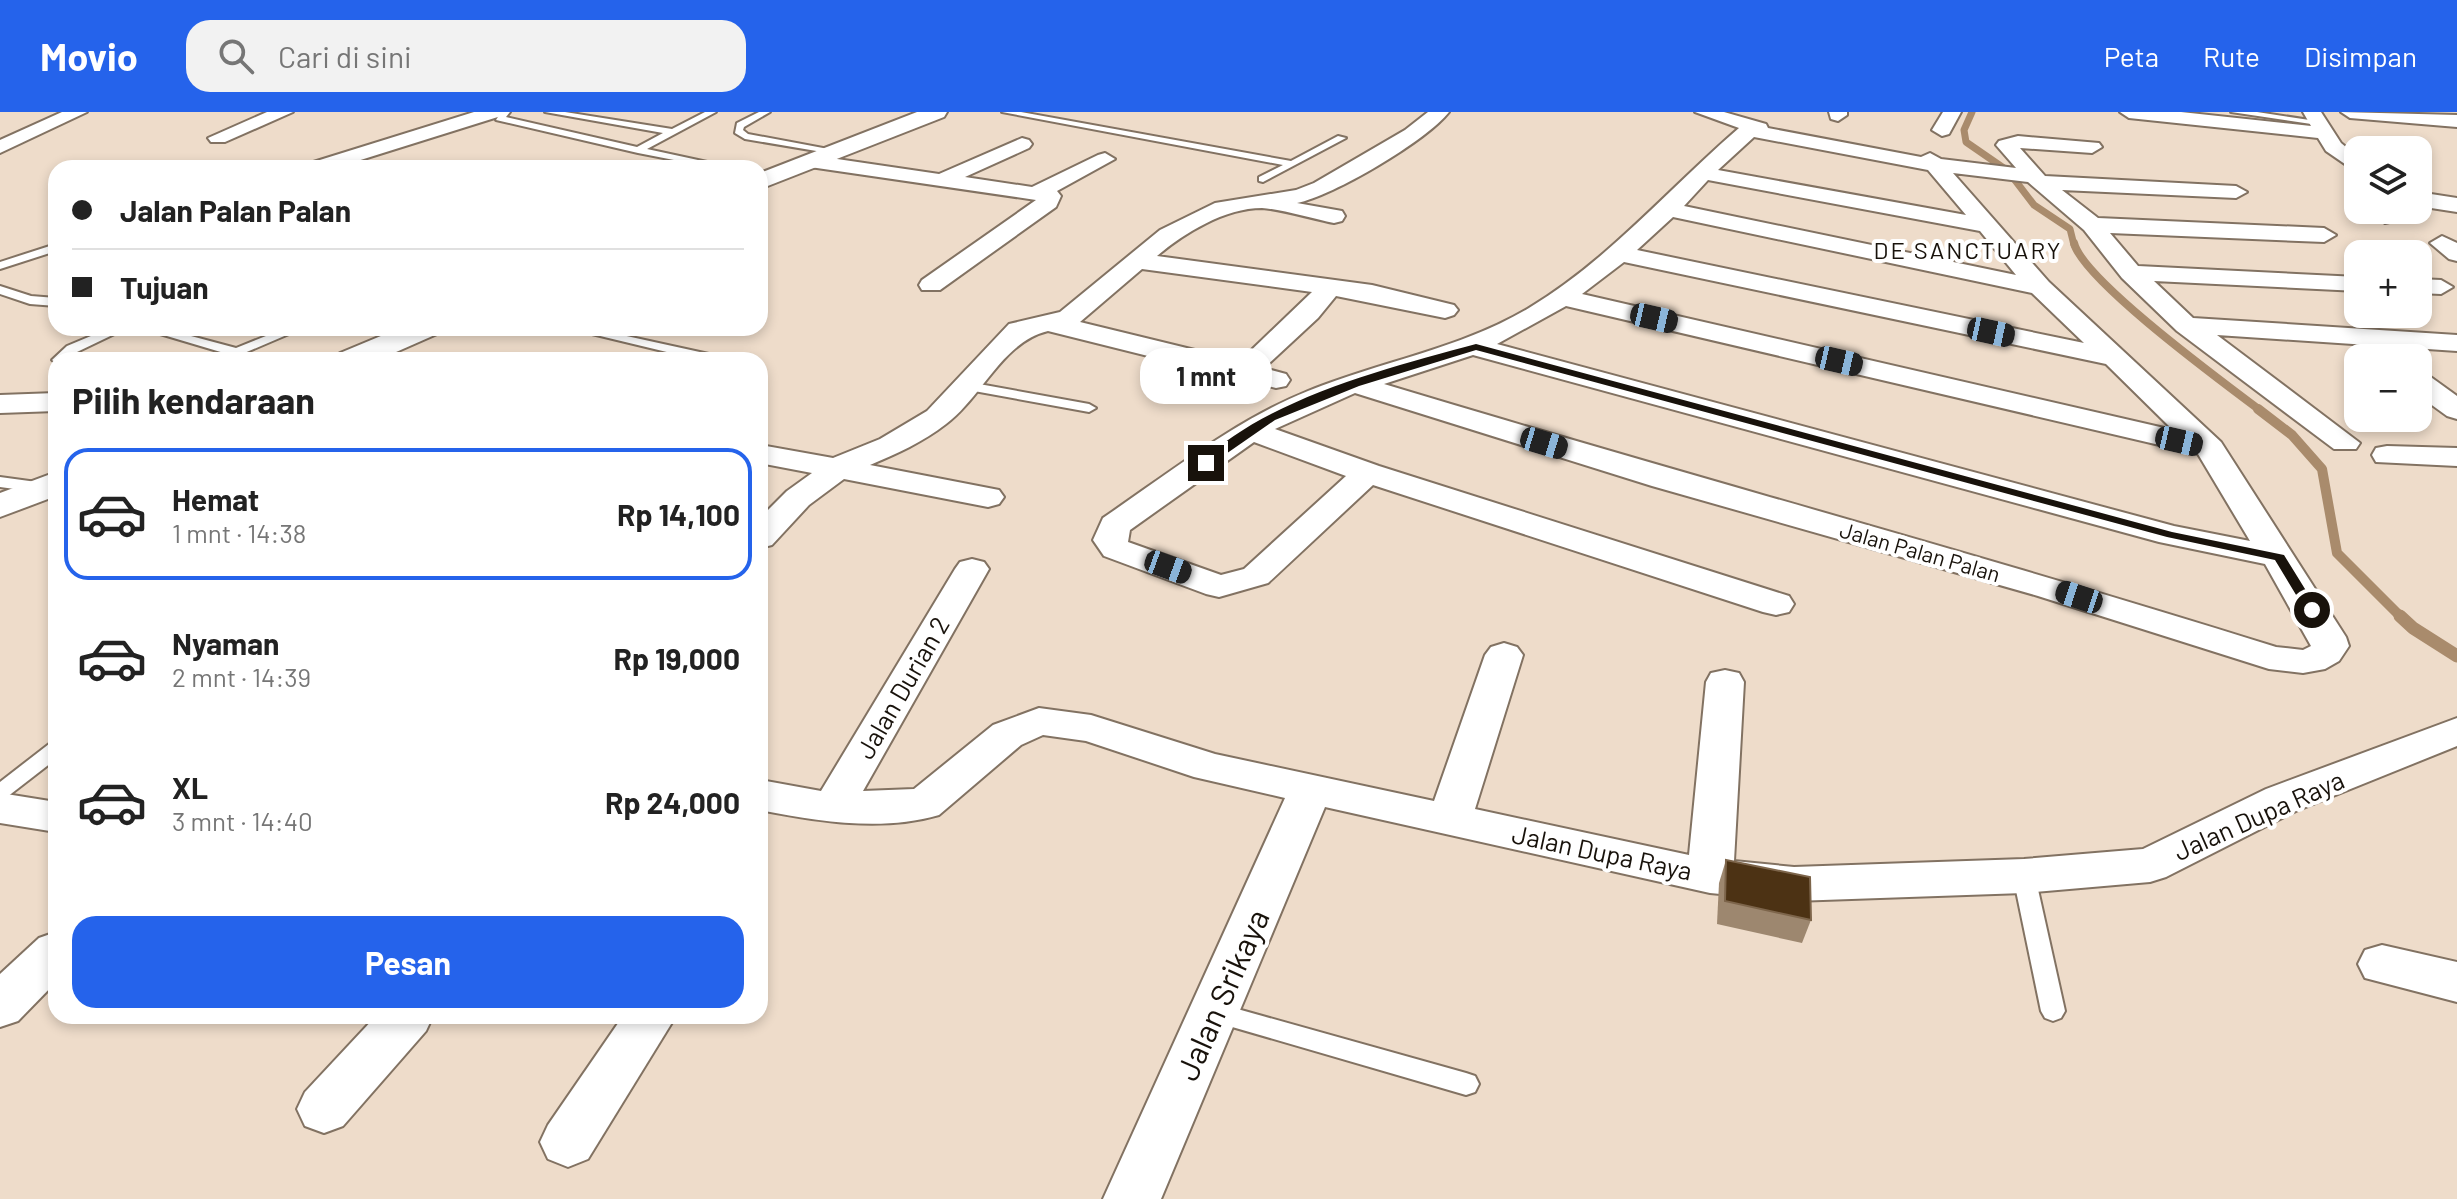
<!DOCTYPE html>
<html lang="id">
<meta charset="utf-8">
<style>
:root{--surface:#fff;--page:#f2f2f2;--text:#222;--muted:#767676;--line:#e0e0e0;--accent:#2563eb}
body{margin:0;font-family:Barlow,sans-serif;background:var(--page);color:var(--text);height:100vh;display:flex;flex-direction:column;font-size:30px;white-space:nowrap}
*{box-sizing:border-box;margin:0}
p{font-size:26px;color:var(--muted)}
.icon{flex:none;width:44px;height:44px;fill:none;stroke:currentColor;stroke-width:2;stroke-linecap:round;stroke-linejoin:round}
.map{position:relative;flex:1;overflow:hidden}
.panel{position:absolute;left:48px;top:240px;width:720px;height:672px;display:flex;flex-direction:column;background:var(--surface);border-radius:24px;box-shadow:0 4px 12px #0003}
.panel>*{flex:none}
.top-card{position:absolute;left:48px;top:48px;width:720px;height:176px;border-radius:24px;box-shadow:0 4px 12px #0003;display:grid;align-content:center;height:176px;padding:0 24px;background:var(--surface)}
.buttons{position:absolute;left:2344px;top:24px;display:grid;gap:16px}
.buttons a{display:grid;place-items:center;width:88px;height:88px;border-radius:16px;background:var(--surface);box-shadow:0 4px 12px #0003;font-size:40px}
.end{position:absolute;width:36px;height:36px;margin:-18px;border:10px solid #18120b;background:#fff;box-shadow:0 0 0 4px #fff}
.from{border-radius:50%}
.bubble{position:absolute;height:56px;border-radius:24px;background:var(--surface);box-shadow:0 4px 12px #0003;font-size:26px;font-weight:700;line-height:56px;text-align:center}
.car{position:absolute;width:24px;height:48px;margin:-24px -12px;border-radius:10px;box-shadow:0 0 6px 2px #0007;background:linear-gradient(#222 24%,#8ab4d8 0 40%,#222 0 76%,#8ab4d8 0 86%,#222 0)}
.top-card b{display:flex;align-items:center;gap:28px;height:76px;font-size:30px}
.top-card b+b{border-top:2px solid var(--line)}
.top-card i{width:20px;height:20px;background:var(--text)}
ul{padding:0;list-style:none}
li{display:flex;align-items:center;gap:24px;height:132px;margin:0 16px 12px;padding:0 8px;border:4px solid transparent;border-radius:24px}
li div{flex:1}
li b{display:block;font-size:30px}
li em{font-style:normal;font-weight:700}
li.on{border-color:var(--accent)}
li>.icon{width:72px;height:72px;stroke-width:1.5}
h2{padding:0 24px;font-size:36px;line-height:96px}
.action{display:flex;gap:16px;margin-top:auto;padding:16px 24px}
.action a{flex:1;height:92px;border-radius:24px;background:var(--accent);color:#fff;font-size:32px;font-weight:700;line-height:92px;text-align:center}
header{display:flex;align-items:center;gap:48px;box-sizing:border-box;height:112px;padding:0 40px;background:var(--accent);color:#fff}
header strong{font-size:38px}
nav{display:flex;gap:44px;margin-inline-start:auto;font-size:28px}
.search{width:560px;height:72px;background:var(--page);display:flex;align-items:center;gap:20px;box-sizing:border-box;padding:0 28px;border-radius:24px;color:var(--muted);font-size:30px}
.map>svg:first-child{display:block}
</style>
<header>
<strong>Movio</strong>
<div class="search"><svg class="icon" aria-label="search" viewBox="0 0 24 24"><circle cx="10" cy="10" r="6"/><path d="M15 15l6 6"/></svg>Cari di sini</div>
<nav><a>Peta</a><a>Rute</a><a>Disimpan</a></nav>
</header>
<div class="map">
<svg width="2457" height="1087" viewBox="0 0 2457 1087">
<rect width="100%" height="100%" fill="#eedcca"/>
<g fill="none" stroke-linecap="round" stroke-linejoin="round">
<!-- stream-far3 -->
<polyline stroke="#a98b6c" stroke-width="7" points="1972,0 1964,18 1966,30 2008,59 2034,93 2070,117 2074,133"/>
<!-- stream-far2 -->
<path stroke="#a98b6c" stroke-width="8" d="M2074,131c9,37 150,140 187,168"/>
<!-- stream-far1 -->
<polyline stroke="#a98b6c" stroke-width="10" points="2258,297 2292,323 2322,357 2337,441 2402,506"/>
<!-- stream -->
<polyline stroke="#a98b6c" stroke-width="13" points="2400,504 2413,516 2457,544"/>
<defs>
<g id="service">
<polygon points="501,0 510,0 506,5 637,35 663,21 545,0 565,0 672,17 705,0 716,0 647,37 735,56 715,56 638,41 496,8"/>
<polygon points="759,0 770,0 744,15 743,18 748,22 839,39 834,42 745,27 735,21 737,11"/>
<polygon points="1002,0 1021,0 1291,49 1338,24 1346,26 1263,70 1259,69 1259,65 1283,53"/>
<polygon points="2231,0 2257,0 2323,10 2318,13"/>
<polygon points="2372,98 2383,98 2394,109 2385,111"/>
<polygon points="56,132 56,139 0,157 0,150"/>
<polygon points="0,174 31,184 56,186 56,194 30,192 0,182"/>
<polygon points="110,216 127,216 77,240 67,248 56,248 56,251 52,248 67,234"/>
<polygon points="140,216 161,216 236,236 286,216 303,216 228,248 210,248 224,241"/>
<polygon points="567,216 590,216 718,244 725,248 700,248"/>
<polygon points="968,270 1089,292 1096,296 1089,300 963,277 963,271"/>
<polygon points="0,365 44,371 52,376 44,381 0,375"/>
<polygon points="56,630 56,647 7,685 0,687 0,670 49,632"/>
<polygon points="2024,756 2032,758 2035,764 2065,899 2061,906 2053,909 2045,906 2041,899 2013,764 2016,758"/>
<polygon points="1216,891 1466,961 1475,964 1479,972 1475,980 1466,983 1208,908 1204,901 1208,894"/>
</g>
<g id="minor">
<polygon points="62,0 87,0 0,41 0,28"/>
<polygon points="267,0 293,0 225,30 211,30 208,26"/>
<polygon points="474,0 503,0 501,4 335,56 304,56 307,52"/>
<path d="M1428,0h21c-23,29 -116,84 -152,91l45,8 3,5 -3,5 -8,2c-21,-4 -54,-14 -72,-15 -37,0 -78,25 -105,48l215,29 82,20 4,5 -4,5 -9,3 -109,-22 -18,22 -54,50 22,6 4,6 -4,6 -10,2 -228,-57c-46,11 -66,66 -102,93 -23,18 -50,30 -76,41l129,25 5,7 -5,7 -11,3 -144,-28 -35,26 -37,40 -12,3v-30l27,-27 25,-18 -52,-10v-18l73,13 47,-19 47,-28 82,-87 51,-12 100,-82 55,-27 81,-13 18,-7 91,-53zM1142,157l170,23 -72,69 -160,-39z"/>
<path d="M1695,0h29l42,12 2,4 153,29 9,-4 11,6 75,9 -20,-23 3,-4 19,-5 81,7 3,4 -10,6 -72,-5 25,28 191,10 11,6 -11,6 -174,-8 36,28 226,10 12,7 -12,7 -214,-9 28,33 220,11v14l-204,-10 39,37 264,17v16l-240,-16 143,108 -4,6h-22l-157,-118 -55,-53 -38,-48 -56,-48 -75,-9 96,109 172,160 125,195 3,9 -10,15 -14,8 -22,4 -34,-4 -231,-73 -386,-110 -297,-93 -80,36 104,37 410,130 5,8 -5,8 -13,3 -13,-3 -390,-127 -105,98 -49,14 -13,-3 -102,-38 -11,-16 10,-22c66,-45 131,-97 205,-127 74,-30 152,-42 221,-83 81,-49 139,-119 210,-180zM1754,25l174,33 38,45 -248,-45zM1708,68l272,51 36,44 -332,-69zM1673,105l359,76 52,50 -447,-93zM1624,150l482,102 67,66 -591,-136zM1566,194l632,148 52,87 -76,-15 -677,-182zM1473,243l686,187 106,22 46,82 -8,4 -27,-3c-296,-93 -595,-173 -892,-263zM1254,330l92,34 -102,93 -23,6 -93,-33 2,-12z"/>
<polygon points="1829,0 1847,0 1847,3 1838,9 1831,7"/>
<polygon points="1943,0 1961,0 1949,22 1942,24 1932,18"/>
<polygon points="2120,0 2181,0 2311,14 2303,0 2321,0 2341,31 2358,45 2358,61 2326,39 2318,26 2129,6"/>
<polygon points="2341,0 2457,3 2457,15 2350,6"/>
<polygon points="1022,26 1029,28 1032,32 1029,36 965,65 1032,75 1098,43 1105,41 1115,47 1057,79 1061,84 1056,95 940,178 922,178 919,173 922,168 1036,88 810,55 800,49 810,43 939,62"/>
<polygon points="2418,80 2457,86 2457,100 2418,94"/>
<polygon points="2442,124 2457,131 2457,149 2449,147 2430,131"/>
<polygon points="2418,167 2441,168 2453,175 2441,182 2418,181"/>
<polygon points="2418,261 2428,263 2457,284 2457,307 2447,304 2418,283"/>
<polygon points="56,281 56,299 0,301 0,283"/>
<polygon points="2387,334 2457,336 2457,354 2376,350 2372,343 2376,336"/>
<path d="M972,447l12,3 5,7 -126,222 51,-2 79,-64 46,-17 52,7 124,39 219,47 51,-146 6,-8 13,-4 13,4 6,8 -48,154 214,46 17,-173 5,-9 14,-3 14,3 5,9 -10,179 60,6 230,-8 119,-10 123,-60 191,-71v28l-161,65 -130,66 -16,5 -126,11 -230,8 -84,-8 -385,-86 -164,392h-58l182,-401 -91,-21 -108,-36 -43,-6 -22,10 -82,70c-58,17 -121,6 -179,-5v-30l61,11 134,-222 5,-7z"/>
<polygon points="0,681 56,690 56,720 0,711"/>
<polygon points="56,820 56,870 18,909 0,915 0,862 39,826"/>
<polygon points="2382,833 2457,850 2457,890 2365,866 2358,852 2365,838"/>
<polygon points="376,904 433,904 426,919 343,1014 324,1021 305,1014 297,997 305,980"/>
<polygon points="623,904 676,904 588,1047 568,1055 548,1047 540,1030 548,1013"/>
</g>
<g id="secondary">
<polygon points="917,0 947,0 944,5 760,77 760,61"/>
<polygon points="400,216 441,216 437,222 378,248 335,248 340,241"/>
<polygon points="56,360 56,384 0,405 0,381"/>
</g>
</defs>
<!-- service casing -->
<use href="#service" stroke="#827262" stroke-width="4"/>
<!-- minor casing -->
<use href="#minor" stroke="#827262" stroke-width="4"/>
<!-- secondary casing -->
<use href="#secondary" stroke="#827262" stroke-width="4"/>
<!-- service -->
<use href="#service" fill="#fff" fill-rule="evenodd"/>
<!-- minor -->
<use href="#minor" fill="#fff" fill-rule="evenodd"/>
<!-- secondary -->
<use href="#secondary" fill="#fff" fill-rule="evenodd"/>
</g>
<!-- wall -->
<polygon fill="#9d876f" points="1726,748 1811,808 1802,831 1717,812 1719,771"/>
<!-- building -->
<polygon fill="#4c3214" stroke="#7d654b" stroke-width="2" points="1726,748 1810,765 1811,808 1725,789"/>
<!-- route -->
<path fill="#18120b" d="M1476,232l696,188 112,23 34,55 -11,3 -32,-53 -108,-23 -691,-187 -117,36 -84,34 -65,45 -10,-2c68,-65 187,-95 276,-119z"/>
<g text-anchor="middle" stroke-width="8" stroke-linejoin="round" paint-order="stroke">
<!-- far-street labels -->
<g font-size="22" fill="#18120b" stroke="#fff">
<text transform="translate(1920 440) rotate(16)" y="8">Jalan Palan Palan</text>
</g>
<!-- far-neighbourhood labels -->
<g font-size="24" letter-spacing="2" fill="#18120b" stroke="#fff">
<text x="1968" y="147">DE SANCTUARY</text>
</g>
<!-- street labels -->
<g font-size="26" fill="#18120b" stroke="#fff">
<text transform="translate(903 576) rotate(-60)" y="9">Jalan Durian 2</text>
<text transform="translate(2259 704) rotate(-24)" y="9">Jalan Dupa Raya</text>
<text transform="translate(1602 741) rotate(12)" y="9">Jalan Dupa Raya</text>
</g>
<!-- near-street labels -->
<g font-size="32" fill="#18120b" stroke="#fff">
<text transform="translate(1223 883) rotate(-66)" y="11">Jalan Srikaya</text>
</g>
</g>
</svg>
<div class="buttons">
<a><svg class="icon" aria-label="layers" viewBox="0 0 24 24"><path d="M12 4l9 5-9 5-9-5zM3 14l9 5 9-5"/></svg></a>
<a>+</a>
<a>−</a>
</div>
<i class="end from" style="left:2312px;top:498px"></i>
<i class="end" style="left:1206px;top:351px"></i>
<div class="bubble" style="left:1140px;top:236px;width:132px">1 mnt</div>
<i class="car" style="left:1654px;top:206px;rotate:103deg"></i>
<i class="car" style="left:1991px;top:220px;rotate:102deg"></i>
<i class="car" style="left:1839px;top:249px;rotate:103deg"></i>
<i class="car" style="left:2179px;top:329px;rotate:103deg"></i>
<i class="car" style="left:1544px;top:331px;rotate:107deg"></i>
<i class="car" style="left:1168px;top:455px;rotate:110deg"></i>
<i class="car" style="left:2079px;top:485px;rotate:288deg"></i>
<div class="top-card">
<b><i class="from"></i>Jalan Palan Palan</b>
<b><i></i>Tujuan</b>
</div>
<section class="panel">
<h2>Pilih kendaraan</h2>
<ul>
<li class="on"><svg class="icon" aria-label="car" viewBox="0 0 24 24"><path d="M5 17H2v-5l4-1 3-4h7l3 4 3 1v5h-3M9 17h6M6 11h13"/><circle cx="7" cy="17" r="2"/><circle cx="17" cy="17" r="2"/></svg><div><b>Hemat</b><p>1 mnt · 14:38</p></div><em>Rp 14,100</em></li>
<li><svg class="icon" aria-label="car" viewBox="0 0 24 24"><path d="M5 17H2v-5l4-1 3-4h7l3 4 3 1v5h-3M9 17h6M6 11h13"/><circle cx="7" cy="17" r="2"/><circle cx="17" cy="17" r="2"/></svg><div><b>Nyaman</b><p>2 mnt · 14:39</p></div><em>Rp 19,000</em></li>
<li><svg class="icon" aria-label="car" viewBox="0 0 24 24"><path d="M5 17H2v-5l4-1 3-4h7l3 4 3 1v5h-3M9 17h6M6 11h13"/><circle cx="7" cy="17" r="2"/><circle cx="17" cy="17" r="2"/></svg><div><b>XL</b><p>3 mnt · 14:40</p></div><em>Rp 24,000</em></li>
</ul>
<div class="action"><a>Pesan</a></div>
</section>
</div>
